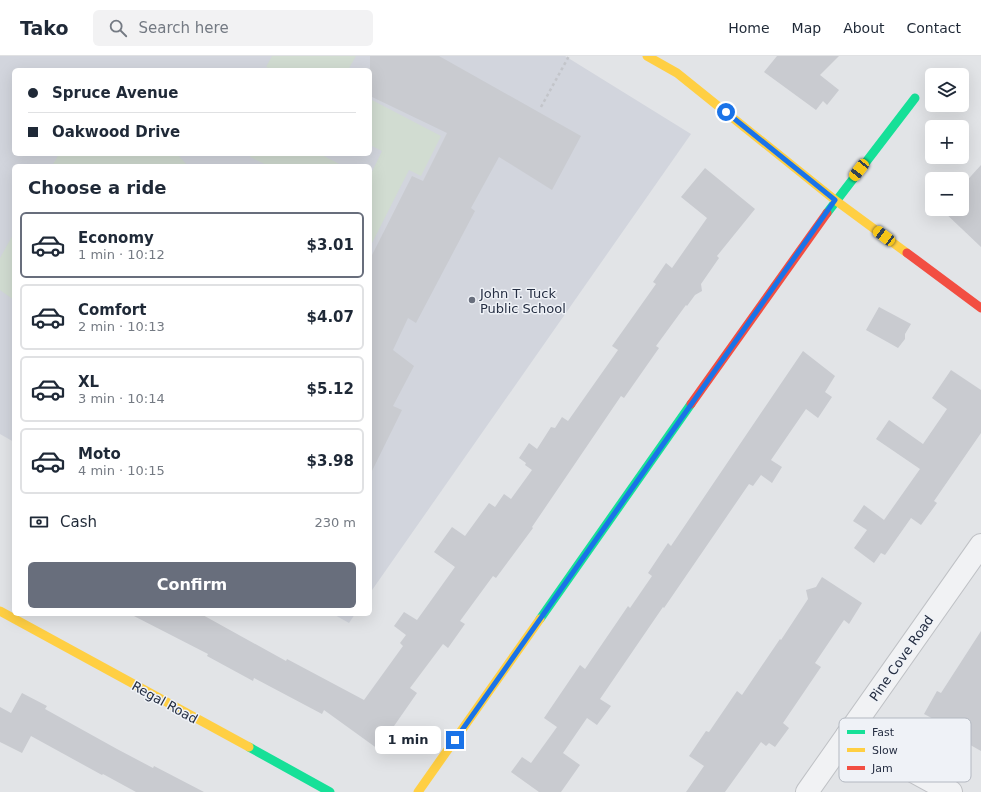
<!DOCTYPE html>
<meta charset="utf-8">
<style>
:root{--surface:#fff;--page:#f2f2f3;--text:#1f2937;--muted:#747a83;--line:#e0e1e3;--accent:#686e7c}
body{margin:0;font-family:"DejaVu Sans",sans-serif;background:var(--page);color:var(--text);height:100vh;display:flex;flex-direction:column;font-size:15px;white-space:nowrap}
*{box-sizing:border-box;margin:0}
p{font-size:13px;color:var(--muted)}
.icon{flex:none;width:22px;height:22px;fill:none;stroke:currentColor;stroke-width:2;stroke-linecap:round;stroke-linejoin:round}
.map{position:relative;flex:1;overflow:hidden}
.details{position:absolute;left:12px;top:108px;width:360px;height:452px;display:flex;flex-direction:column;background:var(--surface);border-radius:6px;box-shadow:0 4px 16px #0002}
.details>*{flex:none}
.banner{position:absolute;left:12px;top:12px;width:360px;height:88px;border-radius:6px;box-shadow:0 4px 16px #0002;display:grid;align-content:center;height:88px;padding:0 16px;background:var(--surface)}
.buttons{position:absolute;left:925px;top:12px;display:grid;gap:8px}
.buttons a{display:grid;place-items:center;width:44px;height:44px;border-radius:6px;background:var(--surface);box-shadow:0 4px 16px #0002;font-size:20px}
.end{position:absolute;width:18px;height:18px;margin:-9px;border:5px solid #1a73e8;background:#fff;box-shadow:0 0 0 2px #fff}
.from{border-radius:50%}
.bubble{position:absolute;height:28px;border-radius:6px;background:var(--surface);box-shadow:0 4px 16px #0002;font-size:13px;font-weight:600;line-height:28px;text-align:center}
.car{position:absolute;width:12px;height:24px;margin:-12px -6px;border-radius:5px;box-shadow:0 0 3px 1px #0007;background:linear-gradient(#f5c518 24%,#345 0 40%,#f5c518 0 76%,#345 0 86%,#f5c518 0)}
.banner b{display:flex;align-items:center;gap:14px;height:38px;font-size:15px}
.banner b+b{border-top:1px solid var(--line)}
.banner i{width:10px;height:10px;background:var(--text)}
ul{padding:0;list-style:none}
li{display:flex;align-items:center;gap:12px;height:66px;margin:0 8px 6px;padding:0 8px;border:2px solid var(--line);border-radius:6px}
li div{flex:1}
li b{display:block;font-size:15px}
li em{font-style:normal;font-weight:600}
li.active{border-color:var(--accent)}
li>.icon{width:36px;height:36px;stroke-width:1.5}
h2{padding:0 16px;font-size:18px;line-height:48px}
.pay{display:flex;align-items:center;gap:10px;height:44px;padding:0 16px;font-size:15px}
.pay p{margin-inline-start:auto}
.cta{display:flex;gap:8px;margin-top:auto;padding:8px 16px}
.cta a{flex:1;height:46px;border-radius:6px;background:var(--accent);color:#fff;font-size:16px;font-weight:600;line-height:46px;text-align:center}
header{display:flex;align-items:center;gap:24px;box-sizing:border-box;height:56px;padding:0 20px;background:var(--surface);border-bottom:1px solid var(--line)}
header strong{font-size:19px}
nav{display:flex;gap:22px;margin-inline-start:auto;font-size:14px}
.search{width:280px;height:36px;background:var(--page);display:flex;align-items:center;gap:10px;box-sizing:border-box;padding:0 14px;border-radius:6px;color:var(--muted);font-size:15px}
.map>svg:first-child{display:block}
</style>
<header>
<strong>Tako</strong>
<div class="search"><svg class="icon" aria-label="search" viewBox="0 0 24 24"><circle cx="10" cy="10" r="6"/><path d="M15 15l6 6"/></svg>Search here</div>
<nav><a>Home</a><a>Map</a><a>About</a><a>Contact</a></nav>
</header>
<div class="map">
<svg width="981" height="736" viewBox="0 0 981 736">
<rect width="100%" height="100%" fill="#e2e4e7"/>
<!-- built -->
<g fill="#d2d5dd" fill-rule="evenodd">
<path d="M0,0h565l126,78 -321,459v-427h-356v276l-14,-8zM14,14h356v84h-356z"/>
<polygon points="333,558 355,558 349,567"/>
</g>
<!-- green -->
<g fill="#d1dcd1">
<polygon points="272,0 356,0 348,14 273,14 266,11"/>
<polygon points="370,43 441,80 421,120 409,114 370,191 370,120 382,95 370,89"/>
<polygon points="59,98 177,98 188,110 52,110"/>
<polygon points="252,98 320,98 343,110 269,110 250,101"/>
<polygon points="14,177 14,244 0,234 0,202"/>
</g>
<!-- building -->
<g fill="#c9cbd0">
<polygon points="370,0 439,0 581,80 552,134 499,101 471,152 475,155 416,267 408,262 393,294 414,310 393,350 402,354 370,419 370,203 412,120 423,125 447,77 370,40"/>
<polygon points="777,0 839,0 820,19 839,34 827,49 823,45 816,54 764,16"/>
<polygon points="981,109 981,191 941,153 962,153 962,130"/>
<polygon points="705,112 755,153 717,200 719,202 701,228 702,235 695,239 687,250 686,249 656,290 659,292 624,342 621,340 532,471 533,472 496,522 493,520 460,565 465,568 448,592 443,588 410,632 417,637 378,693 324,654 322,658 254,622 253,625 207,600 208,598 130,558 201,558 286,605 287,603 364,644 403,590 400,587 406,579 394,570 404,556 417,564 455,511 434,496 452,471 465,480 489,447 495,451 504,438 511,443 532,414 525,409 526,407 519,402 529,387 537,393 551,371 555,372 562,361 568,365 618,294 612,290 656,228 653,226 666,207 672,212 707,162 681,141"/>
<polygon points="879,251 911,268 905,278 905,283 898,292 866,274"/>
<polygon points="803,295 835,320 825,336 832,341 818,362 806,353 771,404 782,411 772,427 761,419 753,430 749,428 664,552 663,551 600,643 611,650 597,669 587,662 563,697 580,709 561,736 539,736 511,716 522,701 531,707 557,671 544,662 580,609 585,613 628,550 630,552 652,520 648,517 668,487 671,490"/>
<polygon points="951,314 981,334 981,377 934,445 937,447 921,469 911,462 885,499 881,497 874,507 854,492 867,474 853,465 864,449 884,464 920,413 876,383 889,364 923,388 947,353 932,342"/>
<polygon points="822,521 862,547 849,568 844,564 815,607 821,611 783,667 789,672 775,691 769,687 766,690 761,686 725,736 686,736 704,710 689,700 706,675 709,676 737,635 742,639 780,583 781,584 808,543 806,534 816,531"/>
<polygon points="981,575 981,695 942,673 945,669 924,658 937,635 941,637"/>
<polygon points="22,637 47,650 45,653 117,693 153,712 154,710 204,736 136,736 103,718 102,719 31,680 22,697 0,686 0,651 11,657"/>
</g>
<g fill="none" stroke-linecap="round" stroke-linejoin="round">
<defs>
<g id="street">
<polyline points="847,679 951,736"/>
<polyline points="807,736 981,489"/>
</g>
</defs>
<!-- street casing -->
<use href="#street" stroke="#bfc1c5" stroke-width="24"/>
<!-- path -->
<polyline stroke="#c3c5ca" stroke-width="2.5" stroke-dasharray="3 3" stroke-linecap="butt" points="541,51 569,0"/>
<!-- street -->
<use href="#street" stroke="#f1f2f4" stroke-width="22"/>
<!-- fast -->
<g stroke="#16e098" stroke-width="9">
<polyline points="827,157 915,42"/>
<polyline points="540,563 691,348"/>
<polyline points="249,691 330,736"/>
</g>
<!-- slow -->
<g stroke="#ffcf43" stroke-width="9">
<polyline points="647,0 677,17 835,144 907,197"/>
<polyline points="0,555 249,691"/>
<polyline points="418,736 540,563"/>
</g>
<!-- jam -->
<g stroke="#f24e42" stroke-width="9">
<polyline points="907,197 981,252"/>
<polyline points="691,348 827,157"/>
</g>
</g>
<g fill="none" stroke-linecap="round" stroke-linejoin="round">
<!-- route -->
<polyline stroke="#1a73e8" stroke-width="5" points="455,684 835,144 726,56"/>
</g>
<!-- markers -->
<circle fill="#686e7c" stroke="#eff2f7" stroke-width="1.5" cx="472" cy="244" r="4"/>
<g text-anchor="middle" stroke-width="3" stroke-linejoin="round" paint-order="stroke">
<!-- poi labels -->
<g font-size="13" fill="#262f43" stroke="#eff2f7" text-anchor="start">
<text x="480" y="242">John T. Tuck<tspan x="480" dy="15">Public School</tspan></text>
</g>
<!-- street labels -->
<g font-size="13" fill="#262f43" stroke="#eff2f7">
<text transform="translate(901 602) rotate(-55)" y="5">Pine Cove Road</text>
<text transform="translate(165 646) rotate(29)" y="5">Regal Road</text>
</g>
</g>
<!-- legend -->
<rect x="839" y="662" width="132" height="64" rx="6" fill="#eff2f7" stroke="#b3b8c1" stroke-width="1"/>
<rect x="847" y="674" width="18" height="4" fill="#16e098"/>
<rect x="847" y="692" width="18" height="4" fill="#ffcf43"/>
<rect x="847" y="710" width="18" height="4" fill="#f24e42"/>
<g font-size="11" fill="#262f43">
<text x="872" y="680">Fast</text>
<text x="872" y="698">Slow</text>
<text x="872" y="716">Jam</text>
</g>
</svg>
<div class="buttons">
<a><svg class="icon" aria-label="layers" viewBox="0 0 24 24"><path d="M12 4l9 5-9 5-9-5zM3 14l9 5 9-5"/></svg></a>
<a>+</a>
<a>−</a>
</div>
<i class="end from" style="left:726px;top:56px"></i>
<i class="end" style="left:455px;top:684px"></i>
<div class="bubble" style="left:375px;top:670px;width:66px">1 min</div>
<i class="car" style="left:859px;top:114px;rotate:218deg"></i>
<i class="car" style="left:884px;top:180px;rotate:307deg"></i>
<div class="banner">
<b><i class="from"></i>Spruce Avenue</b>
<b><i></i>Oakwood Drive</b>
</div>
<section class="details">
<h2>Choose a ride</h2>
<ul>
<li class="active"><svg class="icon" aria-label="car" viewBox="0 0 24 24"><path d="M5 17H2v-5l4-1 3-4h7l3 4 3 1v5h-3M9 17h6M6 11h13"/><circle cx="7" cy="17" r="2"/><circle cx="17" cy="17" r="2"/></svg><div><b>Economy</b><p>1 min · 10:12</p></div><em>$3.01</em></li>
<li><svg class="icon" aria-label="car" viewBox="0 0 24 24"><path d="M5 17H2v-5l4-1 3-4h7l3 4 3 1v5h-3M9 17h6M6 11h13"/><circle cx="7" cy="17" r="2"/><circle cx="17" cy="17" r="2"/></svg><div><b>Comfort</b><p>2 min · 10:13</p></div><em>$4.07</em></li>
<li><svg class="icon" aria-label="car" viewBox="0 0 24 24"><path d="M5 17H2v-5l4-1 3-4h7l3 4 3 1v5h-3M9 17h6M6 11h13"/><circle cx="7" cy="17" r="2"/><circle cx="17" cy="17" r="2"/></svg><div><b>XL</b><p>3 min · 10:14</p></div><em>$5.12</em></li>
<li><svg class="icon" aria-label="car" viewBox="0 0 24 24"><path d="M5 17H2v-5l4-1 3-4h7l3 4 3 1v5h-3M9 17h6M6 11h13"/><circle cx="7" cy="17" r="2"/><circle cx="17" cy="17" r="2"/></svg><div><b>Moto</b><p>4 min · 10:15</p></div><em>$3.98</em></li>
</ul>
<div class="pay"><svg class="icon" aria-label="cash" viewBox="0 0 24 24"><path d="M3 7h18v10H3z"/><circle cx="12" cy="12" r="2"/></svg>Cash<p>230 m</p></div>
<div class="cta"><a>Confirm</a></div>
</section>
</div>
